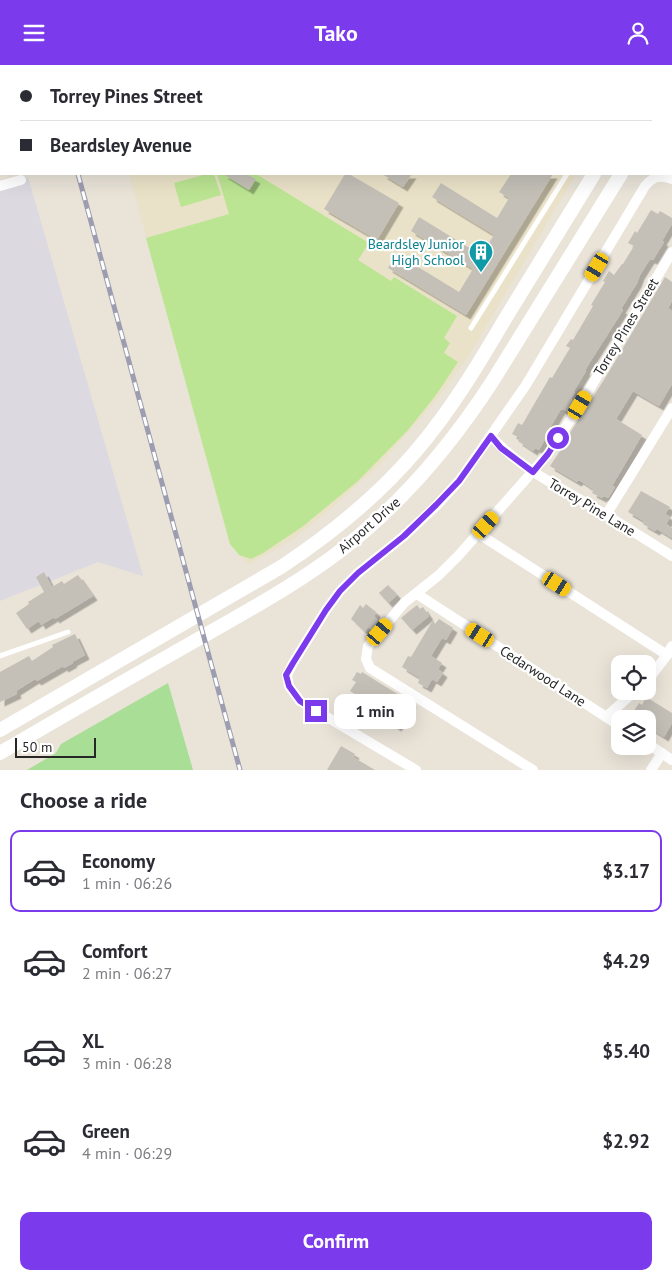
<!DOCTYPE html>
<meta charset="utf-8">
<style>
:root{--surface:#fff;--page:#f7f7f7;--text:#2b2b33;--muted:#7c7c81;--line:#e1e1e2;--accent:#7c3aed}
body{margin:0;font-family:"PT Sans",sans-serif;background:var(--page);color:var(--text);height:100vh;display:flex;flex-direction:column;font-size:19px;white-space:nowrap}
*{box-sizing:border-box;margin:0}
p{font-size:16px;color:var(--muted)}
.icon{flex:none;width:28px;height:28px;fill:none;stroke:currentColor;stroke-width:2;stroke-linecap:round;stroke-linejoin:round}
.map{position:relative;height:705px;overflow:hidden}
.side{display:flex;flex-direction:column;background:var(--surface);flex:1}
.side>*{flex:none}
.hud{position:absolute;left:0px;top:0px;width:672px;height:110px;box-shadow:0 5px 20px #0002;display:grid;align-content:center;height:110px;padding:0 20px;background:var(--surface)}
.fabs{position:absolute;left:611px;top:590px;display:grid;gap:10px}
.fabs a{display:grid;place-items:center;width:45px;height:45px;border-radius:10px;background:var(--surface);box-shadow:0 5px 20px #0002;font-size:25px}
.scale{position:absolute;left:15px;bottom:12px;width:81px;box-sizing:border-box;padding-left:5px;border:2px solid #272727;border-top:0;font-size:14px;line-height:18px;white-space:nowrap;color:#272727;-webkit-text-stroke:4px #fff;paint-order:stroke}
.end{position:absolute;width:22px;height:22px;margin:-11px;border:6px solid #7c3aed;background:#fff;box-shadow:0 0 0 2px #fff}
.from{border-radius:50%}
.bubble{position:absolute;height:35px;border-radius:10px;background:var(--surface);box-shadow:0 5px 20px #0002;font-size:16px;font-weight:600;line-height:35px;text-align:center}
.car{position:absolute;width:15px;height:30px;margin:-15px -8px;border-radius:6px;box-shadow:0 0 4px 1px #0007;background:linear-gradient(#f5c518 24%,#345 0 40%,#f5c518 0 76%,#345 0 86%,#f5c518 0)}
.hud b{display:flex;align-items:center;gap:18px;height:48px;font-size:19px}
.hud b+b{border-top:1px solid var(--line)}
.hud i{width:12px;height:12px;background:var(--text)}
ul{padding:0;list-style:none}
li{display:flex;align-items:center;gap:15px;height:82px;margin:0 10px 8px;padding:0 10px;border:2px solid transparent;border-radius:10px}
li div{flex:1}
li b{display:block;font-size:19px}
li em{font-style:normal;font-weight:600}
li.on{border-color:var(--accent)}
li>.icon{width:45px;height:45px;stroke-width:1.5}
h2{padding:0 20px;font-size:22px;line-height:60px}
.primary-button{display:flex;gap:10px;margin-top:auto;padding:10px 20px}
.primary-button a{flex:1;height:58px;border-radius:10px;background:var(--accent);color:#fff;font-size:20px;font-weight:600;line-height:58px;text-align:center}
header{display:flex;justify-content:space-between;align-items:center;height:65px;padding:0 20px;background:var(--accent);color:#fff;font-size:22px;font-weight:600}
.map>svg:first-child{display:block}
</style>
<header><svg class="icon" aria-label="menu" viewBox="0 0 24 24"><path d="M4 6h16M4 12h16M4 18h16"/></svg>Tako<svg class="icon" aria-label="person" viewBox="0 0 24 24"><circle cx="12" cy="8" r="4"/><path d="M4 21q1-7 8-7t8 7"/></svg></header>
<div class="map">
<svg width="672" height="705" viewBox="0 0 672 705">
<defs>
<filter id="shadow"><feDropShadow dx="4.5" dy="4.5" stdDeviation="0" flood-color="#0004"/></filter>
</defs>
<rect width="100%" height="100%" fill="#e9e3d8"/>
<!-- industrial -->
<polygon fill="#dcd9e1" points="28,112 143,511 98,497 0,536 0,120"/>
<!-- education -->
<g fill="#eae2c8">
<polygon points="99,0 516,0 518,1 100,1"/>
<polygon points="129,109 576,109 470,289 447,321 423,351 380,399 332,443 292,475 248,500 230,479"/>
</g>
<!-- green -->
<polygon fill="#a9de96" points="168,618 193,705 27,705 56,688 61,679"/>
<!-- pitch -->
<g fill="#bbe592">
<polygon points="207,109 214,109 221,130 181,142 174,118"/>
<polygon points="217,109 256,109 369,178 358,195 391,216 394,212 457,251 444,273 450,278 444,288 458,297 436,330 408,365 358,416 302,462 263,488 251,494 239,490 230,479 146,173 229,149"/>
</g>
<!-- building -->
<g fill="#c4c0b8" filter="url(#shadow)">
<polygon points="223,109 246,109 256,114 249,125"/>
<polygon points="345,109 349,109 399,138 377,175 324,144"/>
<polygon points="382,109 412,109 403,122"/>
<polygon points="511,109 553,109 466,250 388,203 397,189 459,227 473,204 411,166 419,152 481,190 494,170 432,132 441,118 497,153 509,133 499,127"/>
<polygon points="651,145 658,149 660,146 672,153 672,159 662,176 664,177 653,195 650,194 640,210 637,218 621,244 623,245 585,305 586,306 574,326 575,327 571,334 574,336 568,346 561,344 544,373 545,374 539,385 535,383 533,386 518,376 520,373 512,369 518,358 522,360 550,312 552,313 570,283 566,281 571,274 573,275 593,241 591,240 605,217 603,216 609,206 614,210 622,199 623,199 634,181 628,178 635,166 637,168"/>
<polygon points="665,212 672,217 672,236 668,243 672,246 672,319 659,341 633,326 616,354 642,370 612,421 615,422 608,433 604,431 602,433 592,428 594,425 579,415 577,417 550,401 566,377 565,376 566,374 607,310"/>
<polygon points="641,426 670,442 665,449 670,452 666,459 672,463 672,473 657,464 655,466 643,459 644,456 628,447"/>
<polygon points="44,507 52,522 62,516 64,519 78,510 93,531 55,554 54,552 41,560 39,556 27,564 16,548 29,539 28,537 44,527 36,512"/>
<polygon points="388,520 397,530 388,538 379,528"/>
<polygon points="366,539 376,547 374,552 378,555 371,565 368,562 365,567 351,554 360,540 363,543"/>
<polygon points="417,540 420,544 423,542 429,551 412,565 401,553"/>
<polygon points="439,554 453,563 446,575 442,573 431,591 442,598 438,604 443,608 437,617 432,614 427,623 418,618 420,613 402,602 408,591 411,592 433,555 435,559"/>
<polygon points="75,569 85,590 72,597 73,598 64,603 63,601 37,616 35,614 16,626 17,629 0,637 0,607 29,591 32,596 53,582 52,580"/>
<polygon points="357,607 361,609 362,607 412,638 397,662 384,654 387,649 350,626 356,617 352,615"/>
<polygon points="646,632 672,648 672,658 664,672 648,662 648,654 633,654 635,651 632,649 639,638 642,640"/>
<polygon points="341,681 355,689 353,692 375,705 327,705"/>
</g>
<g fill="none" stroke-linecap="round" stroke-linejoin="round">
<!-- lane -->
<g stroke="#fff" stroke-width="5">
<polyline points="109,0 109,1"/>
<polyline points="147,0 147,1"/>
<polyline points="506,1 507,0"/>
<polyline points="471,263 567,109"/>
<polyline points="0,591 68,567"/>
</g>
<!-- street -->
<g stroke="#fff" stroke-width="10">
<polyline points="0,121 21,115"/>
<path d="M491,371c27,31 65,49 100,70 27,16 54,33 81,50"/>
<polyline points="606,450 672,343"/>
<polyline points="479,469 667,590"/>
<polyline points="417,529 620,661"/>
<polyline points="648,615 667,590 672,581"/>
<polyline points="606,652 635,626"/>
<polyline points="648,679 672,695"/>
<path d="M416,705l-116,-69 -11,-15 -2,-11 6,-12 33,-53 14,-19 18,-18 46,-37 33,-31 22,-24 67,-96 119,-199c9,-10 14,-11 27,-7"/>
<polyline points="533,705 370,603 366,594 368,581 404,538 439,510 459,490 548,389 580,340 672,187"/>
<polyline points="651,705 662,688"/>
</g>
<!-- secondary -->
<g stroke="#fff" stroke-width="14">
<polyline points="554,0 555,1"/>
<polyline points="658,1 658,0"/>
<polyline points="671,23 672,21"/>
<polyline points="671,78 672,79"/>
<path d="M0,665l281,-163c50,-33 96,-70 135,-116 35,-41 62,-86 89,-132 30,-48 59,-97 89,-145"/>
<path d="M0,688c66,-39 133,-77 200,-115 49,-28 99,-55 144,-90 59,-46 107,-103 148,-166l129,-208"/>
</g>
<defs>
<g id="rail">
<polyline points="48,0 48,1"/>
<polyline points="78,109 240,705"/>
</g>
</defs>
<!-- rail casing -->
<use href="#rail" stroke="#9c9db0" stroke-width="5"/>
<!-- rail -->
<use href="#rail" stroke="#fff" stroke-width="3" stroke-dasharray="9" stroke-linecap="butt"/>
</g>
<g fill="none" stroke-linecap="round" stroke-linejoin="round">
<!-- route -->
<polyline stroke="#7c3aed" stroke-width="6" points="316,646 300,636 289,621 286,610 293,598 326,545 340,526 358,508 404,471 436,440 459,416 491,371 501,383 533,407 548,389 558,373"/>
</g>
<!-- icons -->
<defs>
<symbol id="building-pin" viewBox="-11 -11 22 30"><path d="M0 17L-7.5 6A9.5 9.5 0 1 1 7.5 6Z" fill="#0f9aa8" stroke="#fff"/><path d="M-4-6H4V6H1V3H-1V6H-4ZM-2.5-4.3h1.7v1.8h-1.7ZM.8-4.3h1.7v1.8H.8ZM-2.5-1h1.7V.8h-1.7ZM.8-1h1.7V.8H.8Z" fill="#fff"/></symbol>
</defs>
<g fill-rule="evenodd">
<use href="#building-pin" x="467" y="173" width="28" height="38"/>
</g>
<g text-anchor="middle" stroke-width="4.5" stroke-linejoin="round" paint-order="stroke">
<!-- culture labels -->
<g font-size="14" fill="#0d838f" stroke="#fff" text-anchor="end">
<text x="464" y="184">Beardsley Junior<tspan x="464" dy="16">High School</tspan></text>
</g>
<!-- street labels -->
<g font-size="14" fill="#272727" stroke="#fff">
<text transform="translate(626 262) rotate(-59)" y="5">Torrey Pines Street</text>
<text transform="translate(592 442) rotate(31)" y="5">Torrey Pine Lane</text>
<text transform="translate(369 460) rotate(-41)" y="5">Airport Drive</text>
<text transform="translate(543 611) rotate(33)" y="5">Cedarwood Lane</text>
</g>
</g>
</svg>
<div class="fabs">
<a><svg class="icon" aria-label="locate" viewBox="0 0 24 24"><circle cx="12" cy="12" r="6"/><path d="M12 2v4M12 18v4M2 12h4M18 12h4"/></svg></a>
<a><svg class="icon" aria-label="layers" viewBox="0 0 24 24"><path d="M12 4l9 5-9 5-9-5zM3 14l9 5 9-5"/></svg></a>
</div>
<div class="scale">50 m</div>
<i class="end from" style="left:558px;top:373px"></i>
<i class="end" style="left:316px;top:646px"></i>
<div class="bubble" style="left:334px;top:629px;width:82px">1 min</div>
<i class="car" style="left:597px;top:202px;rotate:211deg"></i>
<i class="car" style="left:580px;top:340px;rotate:31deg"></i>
<i class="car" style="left:486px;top:460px;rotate:42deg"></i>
<i class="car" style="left:557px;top:519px;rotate:123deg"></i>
<i class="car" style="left:380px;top:567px;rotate:40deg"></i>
<i class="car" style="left:480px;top:570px;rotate:303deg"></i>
<div class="hud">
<b><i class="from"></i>Torrey Pines Street</b>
<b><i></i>Beardsley Avenue</b>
</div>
</div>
<section class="side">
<h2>Choose a ride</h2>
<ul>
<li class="on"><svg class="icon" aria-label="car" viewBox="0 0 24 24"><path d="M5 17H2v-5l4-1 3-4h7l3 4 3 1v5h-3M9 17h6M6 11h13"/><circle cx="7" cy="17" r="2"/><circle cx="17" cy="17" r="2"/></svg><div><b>Economy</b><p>1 min · 06:26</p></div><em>$3.17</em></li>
<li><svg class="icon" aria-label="car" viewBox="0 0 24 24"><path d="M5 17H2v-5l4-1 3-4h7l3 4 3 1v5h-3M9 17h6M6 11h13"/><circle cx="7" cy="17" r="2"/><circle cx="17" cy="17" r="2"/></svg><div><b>Comfort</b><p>2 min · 06:27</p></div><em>$4.29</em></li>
<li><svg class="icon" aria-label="car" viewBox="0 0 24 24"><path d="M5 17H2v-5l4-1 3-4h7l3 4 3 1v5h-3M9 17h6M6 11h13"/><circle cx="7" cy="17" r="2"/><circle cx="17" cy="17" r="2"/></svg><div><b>XL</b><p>3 min · 06:28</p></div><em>$5.40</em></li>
<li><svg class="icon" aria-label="car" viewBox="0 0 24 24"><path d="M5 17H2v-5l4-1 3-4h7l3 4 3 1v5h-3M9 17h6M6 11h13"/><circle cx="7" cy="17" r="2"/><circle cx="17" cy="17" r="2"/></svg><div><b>Green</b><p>4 min · 06:29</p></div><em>$2.92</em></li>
</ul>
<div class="primary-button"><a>Confirm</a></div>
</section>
